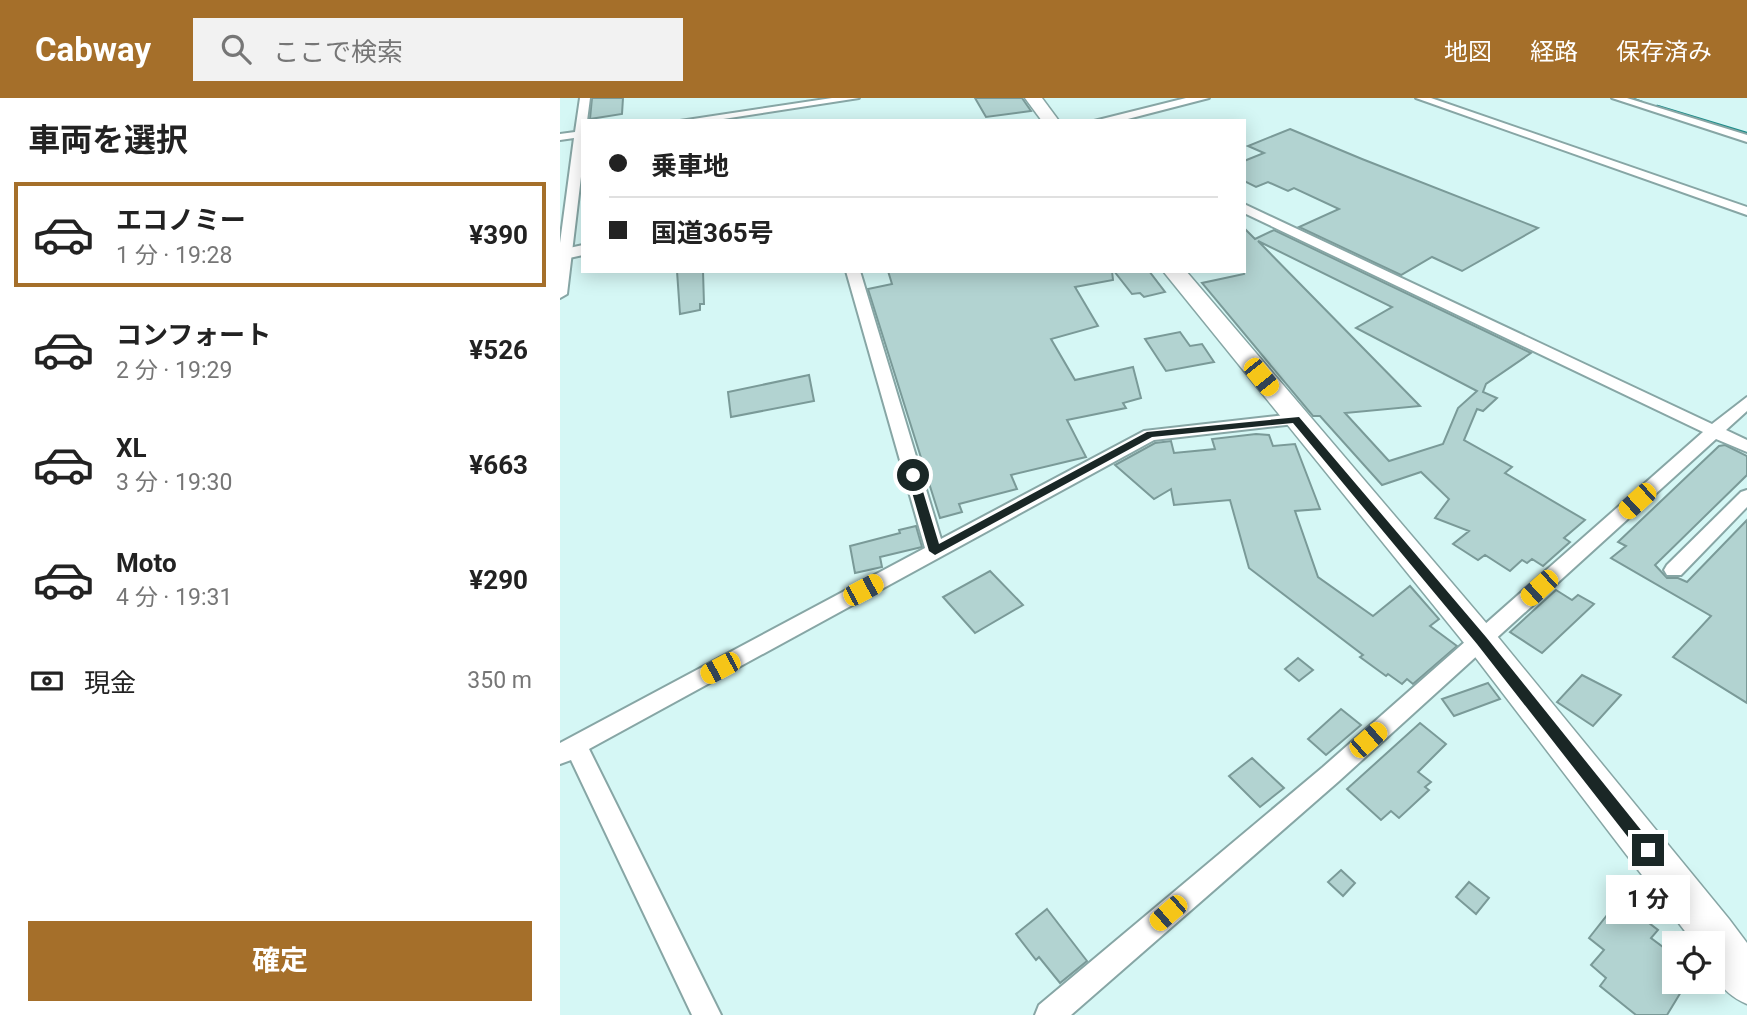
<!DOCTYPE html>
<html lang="ja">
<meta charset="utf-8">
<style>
:root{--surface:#fff;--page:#f2f2f2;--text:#222;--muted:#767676;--line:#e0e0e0;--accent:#a56f2a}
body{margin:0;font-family:Roboto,"Noto Sans JP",sans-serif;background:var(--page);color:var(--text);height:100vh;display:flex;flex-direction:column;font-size:26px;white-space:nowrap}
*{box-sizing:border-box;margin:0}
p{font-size:23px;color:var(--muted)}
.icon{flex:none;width:38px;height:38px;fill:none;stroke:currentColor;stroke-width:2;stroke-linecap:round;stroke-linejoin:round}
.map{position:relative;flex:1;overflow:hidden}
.details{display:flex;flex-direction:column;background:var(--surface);width:560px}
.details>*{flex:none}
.banner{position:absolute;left:21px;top:21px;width:665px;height:154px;border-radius:0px;box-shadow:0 4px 18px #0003;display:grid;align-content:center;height:154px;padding:0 28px;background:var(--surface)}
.buttons{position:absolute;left:1102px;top:833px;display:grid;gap:14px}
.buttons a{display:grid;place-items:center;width:63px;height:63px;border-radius:0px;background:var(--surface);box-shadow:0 4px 18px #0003;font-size:35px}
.end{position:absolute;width:32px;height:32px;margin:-16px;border:9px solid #1a2726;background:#fff;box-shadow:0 0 0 4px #fff}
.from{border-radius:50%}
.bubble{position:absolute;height:49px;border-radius:0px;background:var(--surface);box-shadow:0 4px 18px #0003;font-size:23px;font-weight:700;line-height:49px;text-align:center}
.car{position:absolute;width:21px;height:42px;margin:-21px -10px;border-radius:9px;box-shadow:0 0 5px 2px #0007;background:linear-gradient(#f5c518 24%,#345 0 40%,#f5c518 0 76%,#345 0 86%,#f5c518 0)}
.banner b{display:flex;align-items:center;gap:24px;height:66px;font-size:26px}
.banner b+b{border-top:2px solid var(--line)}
.banner i{width:18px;height:18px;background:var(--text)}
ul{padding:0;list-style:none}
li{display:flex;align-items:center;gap:21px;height:105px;margin:0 14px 10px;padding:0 14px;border:4px solid transparent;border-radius:0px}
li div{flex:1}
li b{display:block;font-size:26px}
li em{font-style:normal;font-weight:700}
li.selected{border-color:var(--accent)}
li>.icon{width:63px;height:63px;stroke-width:1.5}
h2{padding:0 28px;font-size:32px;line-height:84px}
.pay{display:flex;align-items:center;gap:18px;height:77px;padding:0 28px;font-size:26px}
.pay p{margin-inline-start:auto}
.button{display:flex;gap:14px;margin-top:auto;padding:14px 28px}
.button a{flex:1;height:80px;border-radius:0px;background:var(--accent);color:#fff;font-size:28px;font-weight:700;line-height:80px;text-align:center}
header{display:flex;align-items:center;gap:42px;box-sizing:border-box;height:98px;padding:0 35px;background:var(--accent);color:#fff}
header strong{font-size:33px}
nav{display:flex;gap:38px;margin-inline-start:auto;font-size:24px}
.search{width:490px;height:63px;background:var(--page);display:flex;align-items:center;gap:18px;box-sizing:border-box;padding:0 24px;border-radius:0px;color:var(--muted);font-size:26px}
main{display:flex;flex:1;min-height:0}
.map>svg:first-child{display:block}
</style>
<header>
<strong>Cabway</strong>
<div class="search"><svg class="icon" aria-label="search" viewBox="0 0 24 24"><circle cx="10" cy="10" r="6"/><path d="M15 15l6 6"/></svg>ここで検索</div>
<nav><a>地図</a><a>経路</a><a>保存済み</a></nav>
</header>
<main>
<section class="details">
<h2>車両を選択</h2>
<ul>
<li class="selected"><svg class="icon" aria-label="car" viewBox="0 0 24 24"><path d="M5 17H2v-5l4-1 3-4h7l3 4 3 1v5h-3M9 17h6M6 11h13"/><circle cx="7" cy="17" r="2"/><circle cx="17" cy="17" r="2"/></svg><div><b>エコノミー</b><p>1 分 · 19:28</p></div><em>¥390</em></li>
<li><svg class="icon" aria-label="car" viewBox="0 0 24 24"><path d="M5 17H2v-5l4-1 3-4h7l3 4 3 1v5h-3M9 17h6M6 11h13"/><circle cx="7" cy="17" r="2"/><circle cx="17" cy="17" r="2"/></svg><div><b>コンフォート</b><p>2 分 · 19:29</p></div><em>¥526</em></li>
<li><svg class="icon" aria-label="car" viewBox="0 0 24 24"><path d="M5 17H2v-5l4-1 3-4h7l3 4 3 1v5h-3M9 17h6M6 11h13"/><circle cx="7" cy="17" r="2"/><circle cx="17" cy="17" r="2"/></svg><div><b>XL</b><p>3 分 · 19:30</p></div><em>¥663</em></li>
<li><svg class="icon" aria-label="car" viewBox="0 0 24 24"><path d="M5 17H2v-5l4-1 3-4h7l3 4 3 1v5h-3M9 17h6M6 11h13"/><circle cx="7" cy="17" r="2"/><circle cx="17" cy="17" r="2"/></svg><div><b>Moto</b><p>4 分 · 19:31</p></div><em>¥290</em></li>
</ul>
<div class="pay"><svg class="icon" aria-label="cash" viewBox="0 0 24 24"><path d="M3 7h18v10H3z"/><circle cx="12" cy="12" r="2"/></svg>現金<p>350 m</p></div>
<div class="button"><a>確定</a></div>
</section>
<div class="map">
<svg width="1187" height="917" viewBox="0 0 1187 917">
<rect width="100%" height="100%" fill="#d5f7f5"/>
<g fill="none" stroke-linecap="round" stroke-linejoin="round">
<!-- stream -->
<g stroke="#1d8e8b" stroke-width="4.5">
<polyline points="1068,0 1082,5"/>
<polyline points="1097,9 1187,36"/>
</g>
</g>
<!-- building -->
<g fill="#b2d3d1" stroke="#7a9a98" stroke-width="2" fill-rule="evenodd">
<polygon points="32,0 63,0 62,16 30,21"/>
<polygon points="415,0 462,0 471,13 426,19"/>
<polygon points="730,31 802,61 978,130 902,173 872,159 841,177 739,129 779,111 734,90 728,93 708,84 696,89 684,83 684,63 704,55 688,48"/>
<path d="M684,130l11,11 19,-9 257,123 -45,31 -3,8 14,6 -14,13 -6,-2 -13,31 48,27 -7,6 80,47 -21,18 6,4 -27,24 -11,-7 -5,4 -5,-3 -12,11 -25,-16 -7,5 -25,-16 16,-13 -34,-13 14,-19 -28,-27 -39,13 -62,-69h-7l-111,-133 42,-9zM698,143l134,66 -36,21 121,63 -19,17 -15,36 -54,17 -44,-48 75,-7z"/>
<polygon points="117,173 143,173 144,206 140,206 140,212 120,216"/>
<polygon points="328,173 552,173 553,182 515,189 538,228 491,241 515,282 573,269 581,300 563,305 566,310 507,322 526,359 451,377 457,391 399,406 402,414 380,420 308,191 332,186"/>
<polygon points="554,173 589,173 605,194 584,199 580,195 572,196"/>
<polygon points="620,234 630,248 642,246 654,264 606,273 585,241"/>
<polygon points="249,277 254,303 171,319 168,294"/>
<polygon points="696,336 709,337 713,348 735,346 760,411 735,413 758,479 813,518 850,488 879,521 870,528 897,548 853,586 847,581 842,586 828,576 826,578 800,559 803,557 689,470 670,402 614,407 611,391 594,401 555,367 595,345 611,343 614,355 655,351 652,341"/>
<polygon points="1165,347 1187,358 1187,377 1095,467 1107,480 1118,480 1127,484 1187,422 1187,605 1113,559 1151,518 1051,460 1066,448 1058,444 1159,348"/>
<polygon points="356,428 362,449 320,459 322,469 295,475 290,448 340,435 339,432"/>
<polygon points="430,473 463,507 415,535 383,499"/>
<polygon points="996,492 1012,502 1018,497 1034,506 982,555 950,534"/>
<polygon points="738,560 753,572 739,583 725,571"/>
<polygon points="1022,577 1061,597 1033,628 997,604"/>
<polygon points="928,585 940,601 894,618 882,601"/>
<polygon points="781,611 801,627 766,657 748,641"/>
<polygon points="860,625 886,646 858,674 871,684 865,689 869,692 839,720 831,713 821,722 787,691"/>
<polygon points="692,660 724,690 700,709 669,678"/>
<polygon points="781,772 795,785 783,798 768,784"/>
<polygon points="909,784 929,800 916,816 896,799"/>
<polygon points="1059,802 1098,832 1091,840 1115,858 1115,884 1127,884 1107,917 1076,917 1040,888 1046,880 1031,867 1044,852 1029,840"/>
<polygon points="487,811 527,863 500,885 479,859 476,862 456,836"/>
</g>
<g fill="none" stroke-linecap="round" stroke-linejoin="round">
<defs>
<g id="minor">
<polygon points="20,0 30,0 27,23 23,23 23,62 7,196 0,200 0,145 14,40 0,42 0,36 15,34"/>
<polygon points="272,0 299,0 150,23 120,23"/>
<polygon points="856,0 871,0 1187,109 1187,117"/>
<polygon points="1052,0 1067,0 1187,37 1187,44"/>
<polygon points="684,106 1152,326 1187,299 1187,313 1166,332 1187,342 1187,354 1156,341 779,683 511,917 475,917 479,907 763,669 1143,334 684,115"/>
<polygon points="286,173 300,173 381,441 584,333 735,316 743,321 735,326 594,342 29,651 161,917 132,917 11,662 0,666 0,645 365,450"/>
<polygon points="1187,392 1187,409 1121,477 1107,477 1104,472 1107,467 1181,394"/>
</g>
<g id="tertiary">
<polygon points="626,0 649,0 560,23 534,23"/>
<polygon points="23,147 23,157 0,162 0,152"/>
</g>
<g id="trunk">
<polygon points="465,0 482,0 499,23 482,23"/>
<path d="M603,173h23l307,360 236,288 18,24v61c-30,-13 -34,-31 -34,-61h-19l-225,-294z"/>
</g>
</defs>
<!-- minor casing -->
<use href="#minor" stroke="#87a6a5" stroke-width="4"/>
<!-- tertiary casing -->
<use href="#tertiary" stroke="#87a6a5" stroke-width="4"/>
<!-- trunk casing -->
<use href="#trunk" stroke="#87a6a5" stroke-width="3"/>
<!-- minor -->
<use href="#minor" fill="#fff" fill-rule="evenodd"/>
<!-- tertiary -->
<use href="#tertiary" fill="#fff" fill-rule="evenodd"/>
<!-- trunk -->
<use href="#trunk" fill="#fff" fill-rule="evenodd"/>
</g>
<!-- route -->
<polygon fill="#1a2726" points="739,319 926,539 1093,747 1093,757 1082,757 917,546 733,325 592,339 375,457 369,453 347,377 353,373 358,377 379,446 587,334"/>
</svg>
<div class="buttons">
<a><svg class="icon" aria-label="locate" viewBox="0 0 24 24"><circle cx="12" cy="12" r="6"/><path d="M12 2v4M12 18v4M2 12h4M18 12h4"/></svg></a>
</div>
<i class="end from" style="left:353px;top:377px"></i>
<i class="end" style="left:1088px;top:752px"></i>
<div class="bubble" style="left:1046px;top:777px;width:84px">1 分</div>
<i class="car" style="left:701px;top:279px;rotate:141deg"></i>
<i class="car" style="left:1077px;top:403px;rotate:228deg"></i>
<i class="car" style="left:979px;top:490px;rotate:228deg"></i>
<i class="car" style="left:303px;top:492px;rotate:62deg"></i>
<i class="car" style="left:160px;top:570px;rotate:242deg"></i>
<i class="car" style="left:808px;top:642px;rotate:49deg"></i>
<i class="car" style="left:608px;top:815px;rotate:229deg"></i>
<div class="banner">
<b><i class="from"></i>乗車地</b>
<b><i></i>国道365号</b>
</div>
</div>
</main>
